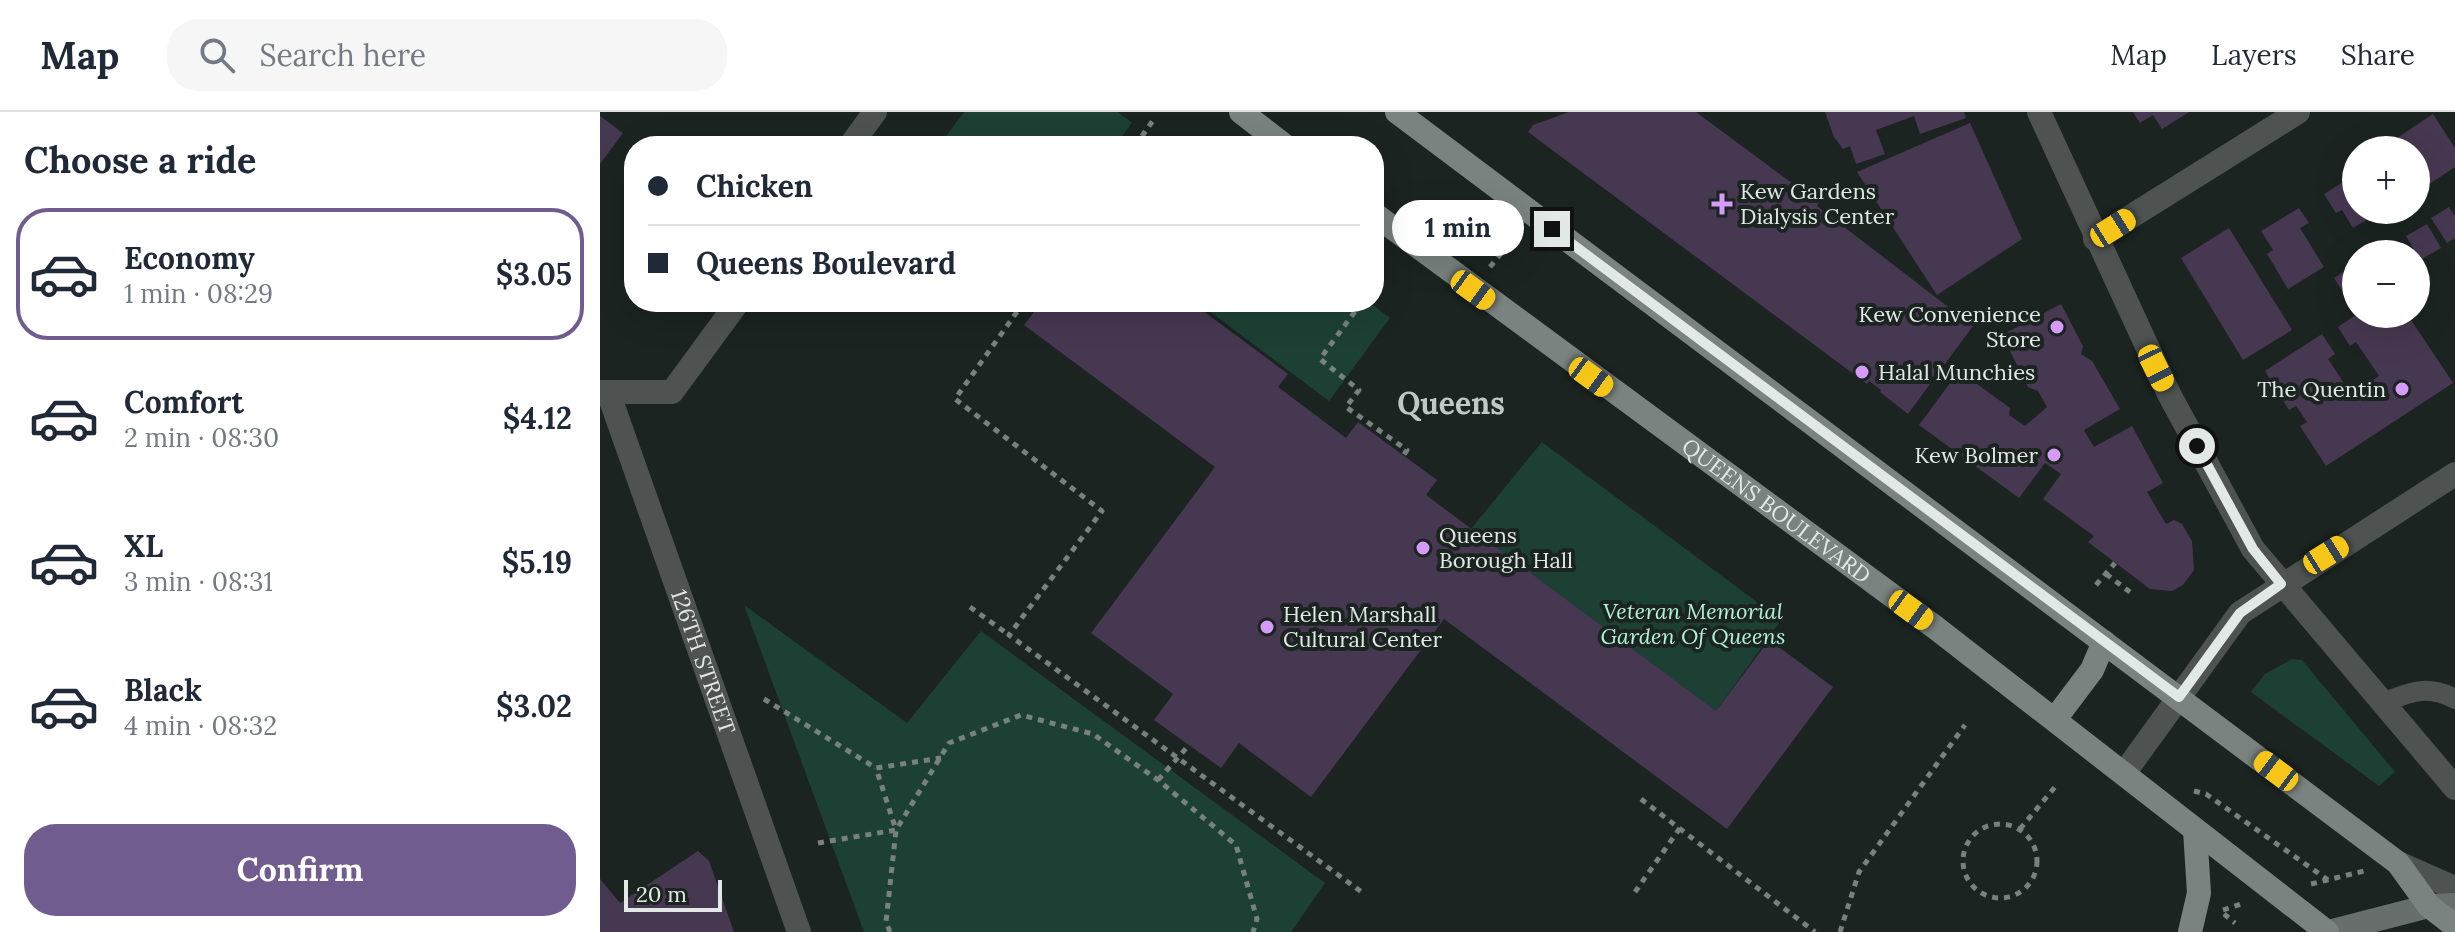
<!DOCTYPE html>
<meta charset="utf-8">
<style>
:root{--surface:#fff;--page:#f6f6f7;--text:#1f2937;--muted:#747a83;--line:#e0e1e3;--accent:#715c8f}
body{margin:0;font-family:Lora,serif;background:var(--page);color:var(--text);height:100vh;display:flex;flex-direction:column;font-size:30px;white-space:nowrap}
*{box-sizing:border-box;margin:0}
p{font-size:26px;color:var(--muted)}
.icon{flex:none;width:44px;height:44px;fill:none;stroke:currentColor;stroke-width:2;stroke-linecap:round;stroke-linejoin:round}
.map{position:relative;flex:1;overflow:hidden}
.side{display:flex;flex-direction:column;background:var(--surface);width:600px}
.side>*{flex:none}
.top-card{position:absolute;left:24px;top:24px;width:760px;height:176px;border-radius:32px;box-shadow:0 8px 32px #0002;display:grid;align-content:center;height:176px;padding:0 24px;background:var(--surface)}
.buttons{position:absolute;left:1742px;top:24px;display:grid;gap:16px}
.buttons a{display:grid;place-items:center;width:88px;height:88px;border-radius:50%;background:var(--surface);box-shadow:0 8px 32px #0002;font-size:40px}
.scale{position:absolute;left:24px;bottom:20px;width:98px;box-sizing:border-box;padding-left:8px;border:4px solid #e2e8e6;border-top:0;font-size:22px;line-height:28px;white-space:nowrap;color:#e2e8e6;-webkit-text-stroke:6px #1b2420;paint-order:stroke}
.end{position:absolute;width:36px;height:36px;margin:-18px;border:10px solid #e2e8e6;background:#111;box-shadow:0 0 0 4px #111}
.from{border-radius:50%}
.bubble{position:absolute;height:56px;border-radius:28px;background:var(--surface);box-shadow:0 8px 32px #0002;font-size:26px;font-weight:700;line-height:56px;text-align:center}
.car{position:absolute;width:24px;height:48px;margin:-24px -12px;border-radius:10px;box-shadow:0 0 6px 2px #0007;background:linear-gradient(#f5c518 24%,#345 0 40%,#f5c518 0 76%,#345 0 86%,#f5c518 0)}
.top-card b{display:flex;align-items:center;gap:28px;height:76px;font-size:30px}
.top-card b+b{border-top:2px solid var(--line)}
.top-card i{width:20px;height:20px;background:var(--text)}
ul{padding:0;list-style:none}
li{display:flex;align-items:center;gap:24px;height:132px;margin:0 16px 12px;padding:0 8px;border:4px solid transparent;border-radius:32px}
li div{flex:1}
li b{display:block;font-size:30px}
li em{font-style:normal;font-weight:700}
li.active{border-color:var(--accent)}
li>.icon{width:72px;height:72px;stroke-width:1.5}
h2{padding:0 24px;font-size:36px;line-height:96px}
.primary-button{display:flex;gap:16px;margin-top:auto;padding:16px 24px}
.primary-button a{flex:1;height:92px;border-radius:32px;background:var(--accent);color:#fff;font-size:32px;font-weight:700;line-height:92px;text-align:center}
header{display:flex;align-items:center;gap:48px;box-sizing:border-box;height:112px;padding:0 40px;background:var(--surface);border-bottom:2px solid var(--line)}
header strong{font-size:38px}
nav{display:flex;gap:44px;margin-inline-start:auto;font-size:28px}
.search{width:560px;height:72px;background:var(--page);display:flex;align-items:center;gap:20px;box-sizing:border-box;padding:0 28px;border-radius:32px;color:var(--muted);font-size:30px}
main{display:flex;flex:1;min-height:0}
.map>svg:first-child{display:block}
</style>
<header>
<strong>Map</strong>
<div class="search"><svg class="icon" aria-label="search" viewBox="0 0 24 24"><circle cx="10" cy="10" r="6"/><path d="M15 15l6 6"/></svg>Search here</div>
<nav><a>Map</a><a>Layers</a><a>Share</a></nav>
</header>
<main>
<section class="side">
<h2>Choose a ride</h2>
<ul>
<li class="active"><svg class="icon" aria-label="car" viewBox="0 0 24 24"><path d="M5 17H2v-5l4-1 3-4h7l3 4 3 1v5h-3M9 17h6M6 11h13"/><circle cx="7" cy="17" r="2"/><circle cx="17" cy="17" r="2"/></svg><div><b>Economy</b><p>1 min · 08:29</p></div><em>$3.05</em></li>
<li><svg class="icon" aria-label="car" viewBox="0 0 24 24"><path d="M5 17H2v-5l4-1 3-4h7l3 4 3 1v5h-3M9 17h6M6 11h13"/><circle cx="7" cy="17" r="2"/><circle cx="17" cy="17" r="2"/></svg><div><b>Comfort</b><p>2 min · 08:30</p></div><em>$4.12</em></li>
<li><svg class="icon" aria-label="car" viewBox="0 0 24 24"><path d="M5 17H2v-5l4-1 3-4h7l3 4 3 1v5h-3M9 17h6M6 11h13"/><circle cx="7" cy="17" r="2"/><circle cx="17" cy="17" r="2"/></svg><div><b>XL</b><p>3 min · 08:31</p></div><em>$5.19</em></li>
<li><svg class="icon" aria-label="car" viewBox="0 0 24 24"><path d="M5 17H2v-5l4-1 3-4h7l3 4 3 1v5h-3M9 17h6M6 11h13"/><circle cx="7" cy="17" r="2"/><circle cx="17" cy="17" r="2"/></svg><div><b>Black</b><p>4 min · 08:32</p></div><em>$3.02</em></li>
</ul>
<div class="primary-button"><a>Confirm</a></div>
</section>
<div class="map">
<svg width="1855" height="820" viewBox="0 0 1855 820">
<rect width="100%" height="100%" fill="#1b2420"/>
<!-- green -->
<g fill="#1d4034">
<polygon points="364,0 518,0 532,11 515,34 339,34"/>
<polygon points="597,190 769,190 790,206 729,289"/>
<polygon points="942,330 1181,508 1116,599 871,417"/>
<polygon points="144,493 307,611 381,519 725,771 691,820 264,820"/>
<polygon points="1692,547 1702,548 1795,660 1779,674 1651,580 1665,562"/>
</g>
<!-- building -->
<g fill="#473851">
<polygon points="969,0 1096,0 1219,91 1217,94 1373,214 1308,302 1280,280 1281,278 1269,269 1267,272 928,20 933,13"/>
<polygon points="1225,0 1364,0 1366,6 1320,22 1314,4 1276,18 1285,42 1256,52 1250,34 1243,37 1234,25"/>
<polygon points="1533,0 1589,0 1562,17 1553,3 1540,11"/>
<polygon points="1833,2 1855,36 1855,55 1822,77 1816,68 1816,38 1796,38 1791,30"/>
<polygon points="0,4 23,21 0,52"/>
<polygon points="1370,11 1422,127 1337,183 1257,60"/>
<polygon points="1756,62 1756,98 1783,98 1753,116 1742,98 1736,101 1724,82"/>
<polygon points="1849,95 1855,104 1855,126 1847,131 1831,106"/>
<polygon points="1699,96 1709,111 1700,116 1724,155 1688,177 1667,142 1673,138 1661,119"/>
<polygon points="1827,112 1841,136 1820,148 1806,124"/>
<polygon points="1629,116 1692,218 1643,248 1581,146"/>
<polygon points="1749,156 1756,167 1756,189 1751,192 1734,166"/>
<polygon points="442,190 591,190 688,262 678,275 746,326 758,310 837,368 826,383 1116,599 1169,528 1233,575 1127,717 844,507 711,685 639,631 621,656 554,608 573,582 491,521 615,355 424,213"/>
<polygon points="1461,192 1483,234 1481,242 1492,249 1520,297 1484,318 1494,335 1532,314 1563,371 1547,380 1566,412 1574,408 1582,412 1592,429 1594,458 1583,473 1572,479 1550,477 1488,430 1494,424 1443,387 1461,362 1445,351 1419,386 1319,313 1359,259 1410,296 1409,303 1425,314 1447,295 1438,279 1428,275 1402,223"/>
<polygon points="1757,202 1807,202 1853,271 1726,354 1700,314 1707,310 1696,294 1689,298 1665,259 1722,222 1735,242 1728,247 1751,282 1779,264 1756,230 1750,234 1738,215"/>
<polygon points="98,739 109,749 134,820 0,820 0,767 20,791"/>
</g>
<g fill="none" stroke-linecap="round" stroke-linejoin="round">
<!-- path -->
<g stroke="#79817e" stroke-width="5" stroke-dasharray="6 6" stroke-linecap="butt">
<polyline points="535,34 554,7"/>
<polyline points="890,155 915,124"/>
<polyline points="424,190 355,287 502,399 409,523 763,781"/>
<polyline points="762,190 720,247 759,278 746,295 807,338 803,344"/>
<polyline points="1506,462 1534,483"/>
<polyline points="1496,473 1515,451"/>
<polyline points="370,495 409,523"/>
<polyline points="164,587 276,656 341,646"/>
<polyline points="558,668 589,633"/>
<polyline points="1594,679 1606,682 1728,768"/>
<polyline points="1041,687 1215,820"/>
<circle cx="1400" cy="749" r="37"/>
<polyline points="1420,717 1455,675"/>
<polyline points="218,731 296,718 276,656"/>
<polyline points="1711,772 1764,759"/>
<polyline points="1035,780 1080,716"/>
<polyline points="1623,798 1644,791"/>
<polyline points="1624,802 1635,811"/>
<polyline points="290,820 286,810 296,718 349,631 421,603 493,622 558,668 636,733 657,807 653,820"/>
<polyline points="1240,820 1259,760 1365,613"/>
</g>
<!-- lane -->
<path stroke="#4e5351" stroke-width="20" d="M1785,590c27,-11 44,-17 70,-3"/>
<!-- street -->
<g stroke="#4e5351" stroke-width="24">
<polyline points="1439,0 1569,282 1653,437 1855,676"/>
<polyline points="250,34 275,0"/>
<polyline points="1495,127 1698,0"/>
<polyline points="0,280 72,280 138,190"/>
<path id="s1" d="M8,280l191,540"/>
<polyline points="1525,660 1640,501 1855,362"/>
<polyline points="1798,751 1855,776"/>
</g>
<!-- secondary -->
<polyline stroke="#676e6b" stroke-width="24" points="1728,820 1829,794 1855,793"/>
<!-- primary -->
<g stroke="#7a837f" stroke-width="24">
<polyline points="641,0 685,34"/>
<polyline points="797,0 1798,751 1829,794 1855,814"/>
<path id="s2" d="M774,102l562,414 391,304"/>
<polyline points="1455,607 1492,558 1504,530"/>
<polyline points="1590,820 1599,781 1595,718"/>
</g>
</g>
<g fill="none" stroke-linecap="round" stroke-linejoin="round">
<!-- route -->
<polyline stroke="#e2e8e6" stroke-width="10" points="952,117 1579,585 1640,501 1681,472 1653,437 1597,334"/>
</g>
<!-- markers -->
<g fill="#d69bfa" stroke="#1b2420" stroke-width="3">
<path d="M1118 80h8v8h8v8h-8v8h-8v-8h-8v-8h8z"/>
<circle cx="1457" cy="215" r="8"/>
<circle cx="1262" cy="260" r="8"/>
<circle cx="1802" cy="277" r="8"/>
<circle cx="1454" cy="343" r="8"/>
<circle cx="823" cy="436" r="8"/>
<circle cx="667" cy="515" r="8"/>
</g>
<g text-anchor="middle" stroke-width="8" stroke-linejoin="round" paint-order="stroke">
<!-- poi labels -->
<g font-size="22" fill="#e2e8e6" stroke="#1b2420" text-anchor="start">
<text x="1140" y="87">Kew Gardens<tspan x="1140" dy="25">Dialysis Center</tspan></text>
<text x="1441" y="210" text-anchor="end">Kew Convenience<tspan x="1441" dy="25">Store</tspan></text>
<text x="1278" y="268">Halal Munchies</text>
<text x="1786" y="285" text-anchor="end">The Quentin</text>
<text x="1438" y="351" text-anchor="end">Kew Bolmer</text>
<text x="839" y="431">Queens<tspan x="839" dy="25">Borough Hall</tspan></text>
<text x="683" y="510">Helen Marshall<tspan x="683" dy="25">Cultural Center</tspan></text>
</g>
<!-- street labels -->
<g font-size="22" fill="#e2e8e6" stroke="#1b2420">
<text dy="8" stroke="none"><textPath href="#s2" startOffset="500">QUEENS BOULEVARD</textPath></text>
<text dy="8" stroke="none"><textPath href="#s1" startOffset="286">126TH STREET</textPath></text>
</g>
<!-- park labels -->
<g font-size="22" font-style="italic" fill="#aff2d8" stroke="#1b2420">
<text x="1093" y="507">Veteran Memorial<tspan x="1093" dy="25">Garden Of Queens</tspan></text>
</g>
<!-- district labels -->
<g font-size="30" font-weight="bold" fill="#bec9c5" stroke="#1b2420">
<text x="851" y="302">Queens</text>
</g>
</g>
</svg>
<div class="buttons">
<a>+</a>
<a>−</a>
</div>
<div class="scale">20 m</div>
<i class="end from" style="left:1597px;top:334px"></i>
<i class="end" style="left:952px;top:117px"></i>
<div class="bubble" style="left:792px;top:88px;width:132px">1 min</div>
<i class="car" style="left:1513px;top:116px;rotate:58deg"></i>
<i class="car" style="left:873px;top:178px;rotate:126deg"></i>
<i class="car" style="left:1556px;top:256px;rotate:154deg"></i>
<i class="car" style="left:991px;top:265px;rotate:126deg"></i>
<i class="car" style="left:1726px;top:443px;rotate:58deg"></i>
<i class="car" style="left:1311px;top:498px;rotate:126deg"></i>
<i class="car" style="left:1676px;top:659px;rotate:307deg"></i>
<div class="top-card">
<b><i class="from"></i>Chicken</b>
<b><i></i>Queens Boulevard</b>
</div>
</div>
</main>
